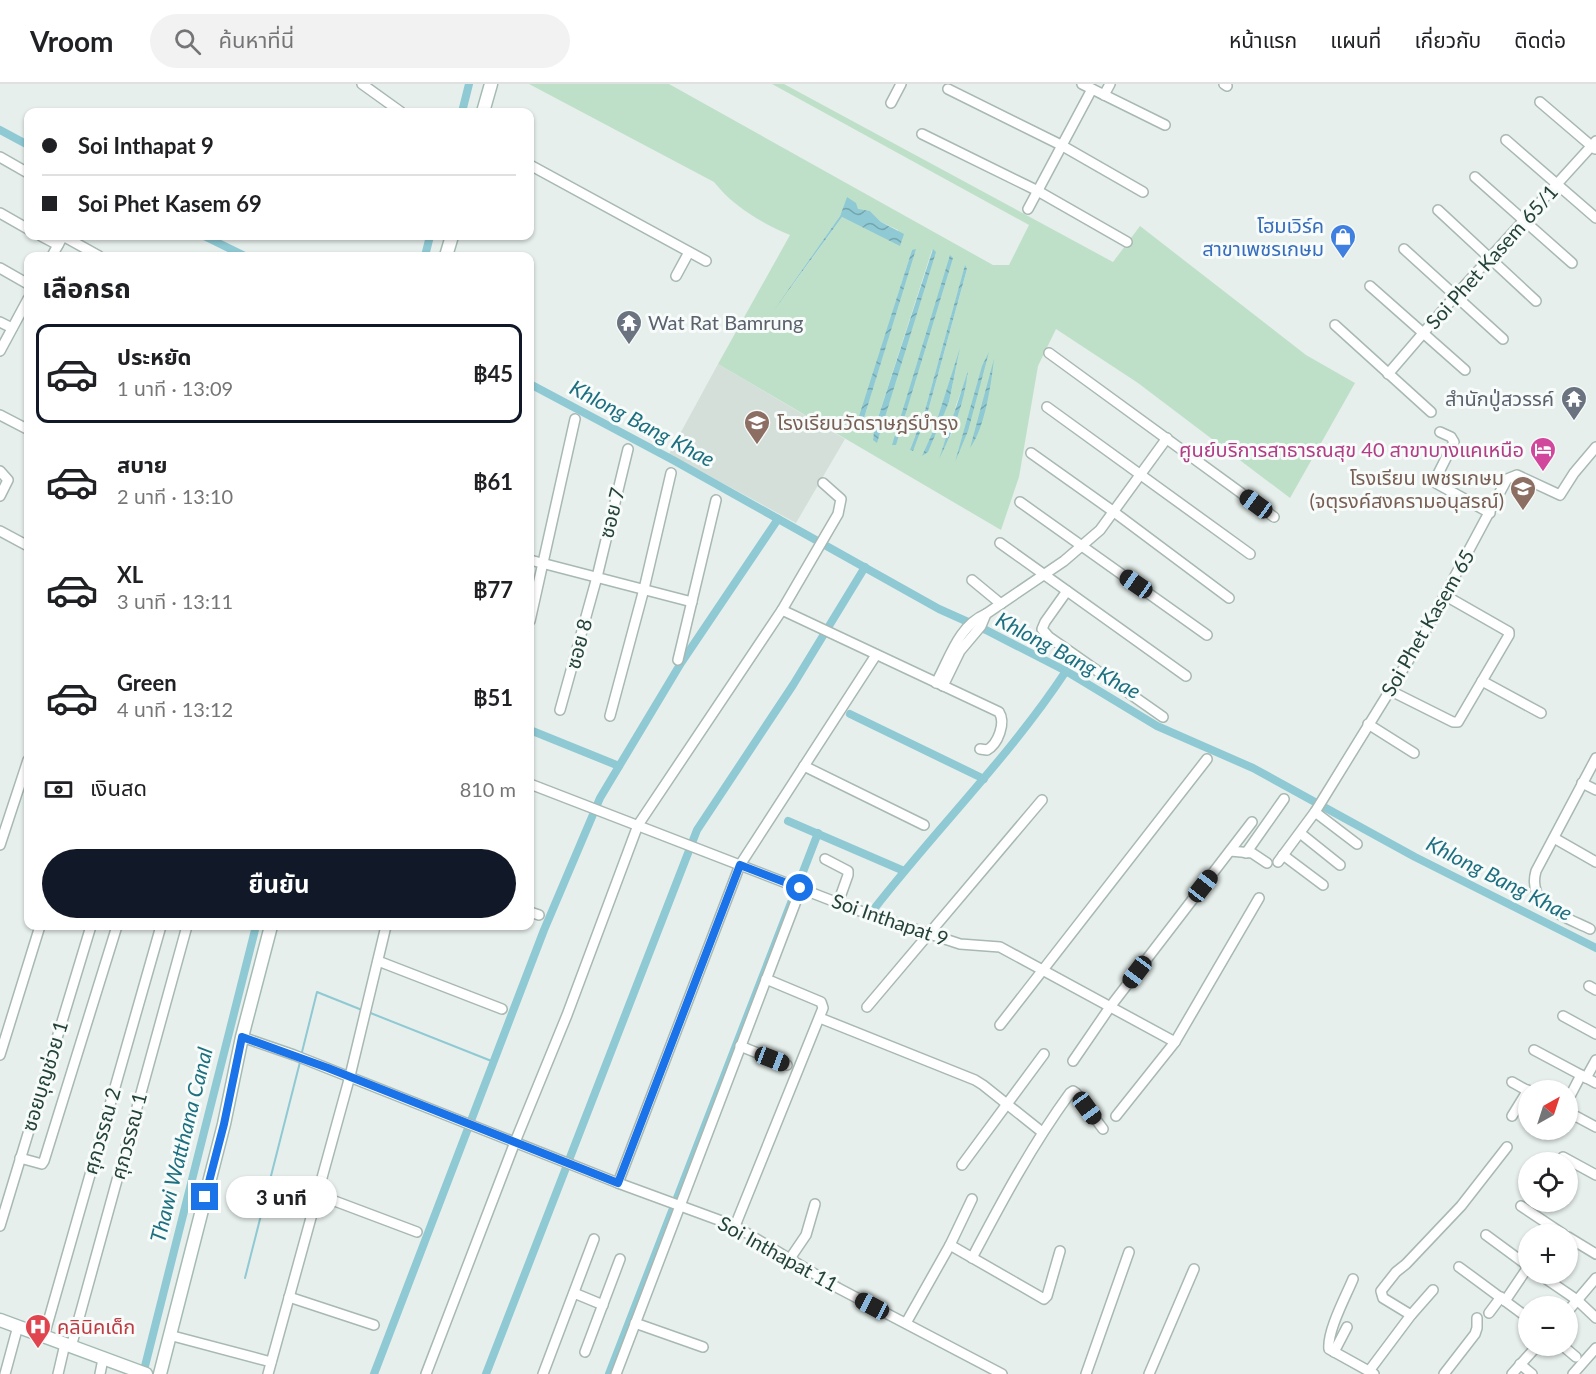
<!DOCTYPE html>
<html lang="th">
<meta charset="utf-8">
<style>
:root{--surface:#fff;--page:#f2f2f2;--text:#202124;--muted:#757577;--line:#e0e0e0;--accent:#111827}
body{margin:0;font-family:Lato,"Noto Sans Thai",sans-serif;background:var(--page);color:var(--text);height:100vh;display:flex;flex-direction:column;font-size:22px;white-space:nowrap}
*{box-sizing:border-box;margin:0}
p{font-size:20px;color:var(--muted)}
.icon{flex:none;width:33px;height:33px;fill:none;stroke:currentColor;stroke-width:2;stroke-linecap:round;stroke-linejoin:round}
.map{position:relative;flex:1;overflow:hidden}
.panel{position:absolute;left:24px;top:168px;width:510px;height:678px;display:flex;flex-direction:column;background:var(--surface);border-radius:12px;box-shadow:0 2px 4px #0004}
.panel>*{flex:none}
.banner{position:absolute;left:24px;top:24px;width:510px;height:132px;border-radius:12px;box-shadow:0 2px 4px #0004;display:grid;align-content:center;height:132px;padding:0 18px;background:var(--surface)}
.needle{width:39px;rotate:39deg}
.fabs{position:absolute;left:1518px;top:996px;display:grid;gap:12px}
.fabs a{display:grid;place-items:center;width:60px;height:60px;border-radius:50%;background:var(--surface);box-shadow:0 2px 4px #0004;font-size:30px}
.end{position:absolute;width:27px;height:27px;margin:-14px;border:8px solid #1a73e8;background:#fff;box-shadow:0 0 0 3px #fff}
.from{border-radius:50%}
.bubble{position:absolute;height:42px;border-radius:21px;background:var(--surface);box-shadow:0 2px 4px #0004;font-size:20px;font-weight:700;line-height:42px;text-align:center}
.car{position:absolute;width:18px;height:36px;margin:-18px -9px;border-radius:8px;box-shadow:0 0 4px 2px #0007;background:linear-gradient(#222 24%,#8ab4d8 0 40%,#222 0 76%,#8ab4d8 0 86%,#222 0)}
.banner b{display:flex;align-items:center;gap:21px;height:57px;font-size:22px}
.banner b+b{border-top:2px solid var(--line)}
.banner i{width:15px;height:15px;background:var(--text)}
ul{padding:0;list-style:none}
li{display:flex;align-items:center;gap:18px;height:99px;margin:0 12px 9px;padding:0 6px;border:3px solid transparent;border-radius:12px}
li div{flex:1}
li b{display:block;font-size:22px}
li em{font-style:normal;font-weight:700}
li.selected{border-color:var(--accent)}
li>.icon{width:54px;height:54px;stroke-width:1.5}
h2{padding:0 18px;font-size:27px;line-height:72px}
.pay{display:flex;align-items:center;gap:15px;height:66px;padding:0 18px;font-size:22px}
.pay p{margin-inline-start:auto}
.action{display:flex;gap:12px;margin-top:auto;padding:12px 18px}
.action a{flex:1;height:69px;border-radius:36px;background:var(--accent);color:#fff;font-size:24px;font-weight:700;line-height:69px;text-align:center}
header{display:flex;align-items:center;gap:36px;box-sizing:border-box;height:84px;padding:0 30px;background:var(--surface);border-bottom:2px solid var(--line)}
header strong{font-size:28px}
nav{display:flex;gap:33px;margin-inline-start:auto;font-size:21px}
.search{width:420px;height:54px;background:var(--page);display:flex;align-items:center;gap:15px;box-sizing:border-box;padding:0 21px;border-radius:33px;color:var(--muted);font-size:22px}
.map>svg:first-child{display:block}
</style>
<header>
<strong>Vroom</strong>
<div class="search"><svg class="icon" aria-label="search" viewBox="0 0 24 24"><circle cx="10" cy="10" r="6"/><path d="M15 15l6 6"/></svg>ค้นหาที่นี่</div>
<nav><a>หน้าแรก</a><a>แผนที่</a><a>เกี่ยวกับ</a><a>ติดต่อ</a></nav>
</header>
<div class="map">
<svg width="1596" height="1290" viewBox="0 0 1596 1290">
<defs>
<pattern id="water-waves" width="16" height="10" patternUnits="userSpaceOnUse" patternTransform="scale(1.5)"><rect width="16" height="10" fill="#8ec9d4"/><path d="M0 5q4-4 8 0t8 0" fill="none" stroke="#74a5ad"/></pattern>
</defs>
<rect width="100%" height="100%" fill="#e6efeb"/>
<!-- built -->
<polygon fill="#d4dfda" points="718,280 845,355 796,439 669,370"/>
<!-- green -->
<path fill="#bfe0c8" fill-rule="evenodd" d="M529,0h140l324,181h16l20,-40 -257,-141h12l329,178 27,-36 166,129 49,28 -65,115 -152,-115 -82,-54 -18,37 -19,111 -18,53 -283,-166 72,-129c-29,-12 -57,-29 -76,-53zM847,114l11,12 12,1 11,11 17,8 2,15 -58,-28 -58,80 56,-81zM912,166h3l-55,181 -5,1zM932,166l3,2 -58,190 -4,-3 1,-9zM965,182l2,3 -39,142 -18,39 15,-40zM959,269l-10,49 -26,53 11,-26zM968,290l-14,55 -13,24 12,-31 3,-17z"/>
<!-- water -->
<g fill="url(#water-waves)">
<polygon points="847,113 856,119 858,125 870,127 881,138 904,150 900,162 842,133 772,229 840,132"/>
<polygon points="916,165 860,347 854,348 912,166"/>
<polygon points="933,165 936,168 877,359 873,356 874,346"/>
<polygon points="950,171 953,174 896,361 892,361"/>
<polygon points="965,181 967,185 928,327 913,367 910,366 925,326"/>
<polygon points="960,264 949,318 928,368 922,372 934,345"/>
<polygon points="989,268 968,347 955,378 982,282"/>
<path d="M994,275c-3,26 -9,68 -24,89z"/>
<path d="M968,287c-4,33 -14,58 -29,88z"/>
</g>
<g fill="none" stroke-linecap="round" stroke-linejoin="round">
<!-- stream -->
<g stroke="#8ec9d4" stroke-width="2">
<polyline points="368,928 494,978"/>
<polyline points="301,972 317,908 362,926"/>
<polyline points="245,1194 300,978"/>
</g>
<!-- canal -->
<g stroke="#8ec9d4" stroke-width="8">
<polyline points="462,28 469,0"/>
<polyline points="0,46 28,61"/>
<polyline points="204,152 245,172"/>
<polyline points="425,172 430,152"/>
<polyline points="530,300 673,376 939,525 986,546 1066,587 1157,642 1253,684 1415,773 1596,864"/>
<polyline points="850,630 984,695"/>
<polyline points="530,646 619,682"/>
<polyline points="788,737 904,787"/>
<path d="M874,825c63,-81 136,-153 192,-238"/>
<polyline points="143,1290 256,842"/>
<polyline points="374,1290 544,846 600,714 681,579 778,435"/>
<polyline points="486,1290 697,746 793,601 865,483"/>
<polyline points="609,1290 818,749"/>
</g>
<defs>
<g id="minor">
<polyline points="362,0 401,28"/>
<polyline points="1082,0 1165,41"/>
<polyline points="1224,0 1227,2"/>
<polyline points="948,5 1061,61 1143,108"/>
<polyline points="1104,11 1110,0"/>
<polyline points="1540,18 1595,65"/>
<polyline points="891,19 901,0"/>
<polyline points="922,50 1036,106 1127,158"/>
<polyline points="1506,56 1596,134"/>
<polyline points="0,73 28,89"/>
<polyline points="530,81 706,177"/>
<polyline points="1475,93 1572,179"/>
<polyline points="1028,125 1092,5"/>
<polyline points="1438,126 1536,217"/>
<polyline points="0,129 28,145"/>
<polyline points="41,152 58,161"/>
<polyline points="63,152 99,172"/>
<polyline points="1404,165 1503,255"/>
<polyline points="52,172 63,152"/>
<polyline points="0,184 28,200"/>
<polyline points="676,192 689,168"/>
<polyline points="1370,202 1465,286"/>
<polyline points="0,238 12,244"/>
<polyline points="1335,241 1431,328"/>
<polyline points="0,267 28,215"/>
<polyline points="1049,269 1274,433"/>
<polyline points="1388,290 1456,211 1596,57"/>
<polyline points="1047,323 1250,470"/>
<polyline points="0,331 27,345"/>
<polyline points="1440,348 1451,353 1454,358 1434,398 1490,429"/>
<polyline points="1031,369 1114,428 1229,514"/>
<polyline points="0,387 8,396 0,412"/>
<polyline points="1020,418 1207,551"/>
<polyline points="0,447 28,462"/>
<polyline points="1000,459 1186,592"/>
<polyline points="530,476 692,518"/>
<polyline points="972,496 1001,520"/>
<polyline points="1067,507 1045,538 1042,545 1049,553 1163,633"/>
<path d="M782,526l217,102c7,11 -1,32 -12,38l-7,-1"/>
<polyline points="530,537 575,335"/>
<polyline points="678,576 716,416"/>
<polyline points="1482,597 1541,629"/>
<path d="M936,599c14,-25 22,-57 50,-69l78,-53 36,-31 67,-92"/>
<polyline points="943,602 960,567 981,542 986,530"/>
<polyline points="1391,607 1453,638 1458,638 1509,551 1509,548 1446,512"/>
<polyline points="560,626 597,493 628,365"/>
<polyline points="610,632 644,505 671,389"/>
<polyline points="1368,640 1414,669"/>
<polyline points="804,682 924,741"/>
<polyline points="1582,699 1596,706"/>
<polyline points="530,700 851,824 960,860 1000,863 1175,958"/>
<polyline points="1315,728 1357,760"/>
<polyline points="1300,749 1340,781"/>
<polyline points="1554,754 1596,778"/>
<polyline points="0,761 28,676"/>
<polyline points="1230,767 1252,769 1267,779"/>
<polyline points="1246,769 1284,715"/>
<polyline points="1283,771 1323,801"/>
<polyline points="825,775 848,787 848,791 838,819"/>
<polyline points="1278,778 1315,728 1418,561 1507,395 1517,391 1560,411 1574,389 1596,363"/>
<polyline points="530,828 539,831"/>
<path d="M1590,845c-24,-12 -64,-23 -54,-58l60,-113"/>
<polyline points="378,877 502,925"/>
<polyline points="1589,902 1596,906"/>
<polyline points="867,923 1042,716"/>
<polyline points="1563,932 1596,950"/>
<polyline points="820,934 975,996 983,1001 1042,1048"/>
<polyline points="1000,941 1207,675"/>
<polyline points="242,953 294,971 618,1099 735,1142 838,1204 1002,1290"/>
<polyline points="740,962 787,981"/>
<polyline points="1534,966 1596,999"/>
<polyline points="0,971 40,842"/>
<polyline points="1073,977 1110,923 1252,738"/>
<polyline points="1586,994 1596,976"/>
<polyline points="1512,998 1528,1007"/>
<polyline points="1568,1016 1581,991"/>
<polyline points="1568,1028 1596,1043"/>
<polyline points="1116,1032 1175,958 1259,814"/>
<polyline points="1512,1032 1528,1006"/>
<polyline points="1547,1050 1550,1046"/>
<polyline points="1563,1073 1596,1091"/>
<polyline points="20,1074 42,1080 44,1077 117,842"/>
<polyline points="962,1081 1044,970"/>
<polyline points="618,1099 740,781 876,571"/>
<polyline points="316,1110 417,1148"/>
<polyline points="1521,1122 1563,1150"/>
<polyline points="0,1142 91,842"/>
<polyline points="735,1142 823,924 821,918 766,895"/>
<polyline points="1486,1151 1528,1182"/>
<polyline points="1568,1153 1596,1170"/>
<polyline points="950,1161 1044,1215 1047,1212 1060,1167"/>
<path d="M972,1174c30,-57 60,-113 98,-165l3,-2 3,2 27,36"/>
<polyline points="789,1176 806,1151 815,1120"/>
<polyline points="1459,1183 1528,1234"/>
<polyline points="1539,1190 1577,1216 1596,1234"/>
<path d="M1353,1195c-7,17 -26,52 -24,70l45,25"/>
<polyline points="574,1209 603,1221"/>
<polyline points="289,1213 374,1241"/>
<polyline points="1505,1217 1528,1183"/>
<polyline points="1568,1227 1596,1194"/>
<polyline points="1489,1229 1501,1213"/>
<polyline points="1411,1231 1383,1214 1381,1207 1396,1188 1406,1180 1461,1122 1507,1063"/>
<polyline points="635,1239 703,1263"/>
<polyline points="906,1239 950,1161 972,1115"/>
<polyline points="169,1251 271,1278"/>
<polyline points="44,1252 161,842"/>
<polyline points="1563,1262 1576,1273"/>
<polyline points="71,1263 187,842"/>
<polyline points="585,1268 620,1175"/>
<polyline points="1334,1268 1347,1243"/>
<polyline points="1520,1280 1532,1290"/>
<polyline points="1369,1287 1411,1231 1433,1206"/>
<polyline points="5,1290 18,1242"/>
<polyline points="58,1290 65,1260"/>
<polyline points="100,1290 103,1275"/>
<polyline points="268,1290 350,992 386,842"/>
<polyline points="426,1290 515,1058 567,931 638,741 782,526 838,430 841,415 823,399"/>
<polyline points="543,1290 594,1155"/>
<polyline points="616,1290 801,804"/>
<polyline points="1086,1290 1129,1168"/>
<polyline points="1149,1290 1194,1185"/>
<polyline points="1444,1290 1475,1250 1477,1244 1477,1234"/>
<polyline points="1512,1290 1537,1262"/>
<polyline points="1573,1290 1596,1264"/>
</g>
<g id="secondary">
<polyline points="483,28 491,0"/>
<polyline points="446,172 452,152"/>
<polyline points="0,1236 146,1290"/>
<polyline points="160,1290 224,1040 242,953 271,842"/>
</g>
</defs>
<!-- minor casing -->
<use href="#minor" stroke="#a8b8b2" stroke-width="12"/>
<!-- secondary casing -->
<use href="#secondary" stroke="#a4bbb3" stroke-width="15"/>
<!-- minor -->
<use href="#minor" stroke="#fff" stroke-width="9"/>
<!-- secondary -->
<use href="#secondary" stroke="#fff" stroke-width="12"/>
</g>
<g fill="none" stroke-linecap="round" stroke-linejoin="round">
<!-- route -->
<polyline stroke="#1a73e8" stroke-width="8" points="205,1113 224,1040 242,953 328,984 618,1099 740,781 800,804"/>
</g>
<!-- icons -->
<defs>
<symbol id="shop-pin" viewBox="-11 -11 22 30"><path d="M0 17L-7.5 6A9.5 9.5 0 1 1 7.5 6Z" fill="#3f7fe0" stroke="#f7fbf9"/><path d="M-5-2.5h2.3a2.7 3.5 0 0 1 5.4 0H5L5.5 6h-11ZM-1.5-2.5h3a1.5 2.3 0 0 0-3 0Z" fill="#fff"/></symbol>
<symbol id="temple-pin" viewBox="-11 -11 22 30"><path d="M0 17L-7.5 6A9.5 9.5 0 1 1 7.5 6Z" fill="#6b7280" stroke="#f7fbf9"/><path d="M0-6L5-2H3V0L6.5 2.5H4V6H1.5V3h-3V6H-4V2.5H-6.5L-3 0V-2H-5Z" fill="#fff"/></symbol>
<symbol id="school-pin" viewBox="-11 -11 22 30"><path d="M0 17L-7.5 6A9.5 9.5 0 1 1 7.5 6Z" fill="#8d6e63" stroke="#f7fbf9"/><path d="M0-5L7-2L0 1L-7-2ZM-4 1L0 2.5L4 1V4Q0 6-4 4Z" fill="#fff"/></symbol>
<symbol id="hotel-pin" viewBox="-11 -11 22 30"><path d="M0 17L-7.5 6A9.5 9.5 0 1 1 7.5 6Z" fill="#d1479c" stroke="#f7fbf9"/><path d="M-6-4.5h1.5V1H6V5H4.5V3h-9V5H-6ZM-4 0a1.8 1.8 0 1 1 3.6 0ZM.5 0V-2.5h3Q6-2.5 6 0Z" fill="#fff"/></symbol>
<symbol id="hospital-pin" viewBox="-11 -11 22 30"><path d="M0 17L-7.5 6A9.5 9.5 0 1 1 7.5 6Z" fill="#e0444e" stroke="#f7fbf9"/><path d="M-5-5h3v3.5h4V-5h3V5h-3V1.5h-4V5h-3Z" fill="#fff"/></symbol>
</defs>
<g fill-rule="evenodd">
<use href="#shop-pin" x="1328" y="138" width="30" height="40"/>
<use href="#temple-pin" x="614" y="224" width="30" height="40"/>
<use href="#temple-pin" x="1559" y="300" width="30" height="40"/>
<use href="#school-pin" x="742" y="324" width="30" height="40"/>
<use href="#hotel-pin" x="1528" y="351" width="30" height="40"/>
<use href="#school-pin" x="1508" y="390" width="30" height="40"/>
<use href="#hospital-pin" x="23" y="1228" width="30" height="40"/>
</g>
<g text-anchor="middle" stroke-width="6" stroke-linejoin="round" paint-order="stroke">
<!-- shop labels -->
<g font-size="20" fill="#366cbe" stroke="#f7fbf9" text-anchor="end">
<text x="1324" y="149">โฮมเวิร์ค<tspan x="1324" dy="23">สาขาเพชรเกษม</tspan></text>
</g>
<!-- street labels -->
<g font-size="20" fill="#24423a" stroke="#f7fbf9">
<text transform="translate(1492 173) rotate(-48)" y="7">Soi Phet Kasem 65/1</text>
<text transform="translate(612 429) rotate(-76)" y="7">ซอย 7</text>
<text transform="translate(1428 539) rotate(-60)" y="7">Soi Phet Kasem 65</text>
<text transform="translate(579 560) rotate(-75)" y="7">ซอย 8</text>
<text transform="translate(890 836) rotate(19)" y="7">Soi Inthapat 9</text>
<text transform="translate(45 992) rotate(-73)" y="7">ซอยบุญช่วย 1</text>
<text transform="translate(102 1047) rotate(-74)" y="7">ศุภวรรณ 2</text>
<text transform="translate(129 1052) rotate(-75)" y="7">ศุภวรรณ 1</text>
<text transform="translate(778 1170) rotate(29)" y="7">Soi Inthapat 11</text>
</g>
<!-- worship labels -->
<g font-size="20" fill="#5b616d" stroke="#f7fbf9" text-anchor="start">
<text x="648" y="246">Wat Rat Bamrung</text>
<text x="1554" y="322" text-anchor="end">สำนักปู่สวรรค์</text>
</g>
<!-- education labels -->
<g font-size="20" fill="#785e54" stroke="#f7fbf9" text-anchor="start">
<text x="777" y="346">โรงเรียนวัดราษฎร์บำรุง</text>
<text x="1504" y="401" text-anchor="end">โรงเรียน เพชรเกษม<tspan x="1504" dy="23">(จตุรงค์สงครามอนุสรณ์)</tspan></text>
</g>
<!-- hotel labels -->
<g font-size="20" fill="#b23c85" stroke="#f7fbf9" text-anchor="end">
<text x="1524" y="373">ศูนย์บริการสาธารณสุข 40 สาขาบางแคเหนือ</text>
</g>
<!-- health labels -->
<g font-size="20" fill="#be3a42" stroke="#f7fbf9" text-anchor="start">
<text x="57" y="1250">คลินิคเด็ก</text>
</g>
<!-- water labels -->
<g font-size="21" font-style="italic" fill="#1c6f80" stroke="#f7fbf9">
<text transform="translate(642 340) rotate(28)" y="7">Khlong Bang Khae</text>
<text transform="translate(1068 572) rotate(28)" y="7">Khlong Bang Khae</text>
<text transform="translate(1499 795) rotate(27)" y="7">Khlong Bang Khae</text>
<text transform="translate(182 1061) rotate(-76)" y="7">Thawi Watthana Canal</text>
</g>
</g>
</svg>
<div class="fabs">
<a><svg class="needle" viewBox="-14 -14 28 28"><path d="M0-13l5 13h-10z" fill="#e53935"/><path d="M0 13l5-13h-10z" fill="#757577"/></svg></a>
<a><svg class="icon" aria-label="locate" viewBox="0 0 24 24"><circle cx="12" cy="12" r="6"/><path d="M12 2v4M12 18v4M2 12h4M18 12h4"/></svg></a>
<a>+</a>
<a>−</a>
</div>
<i class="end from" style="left:800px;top:804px"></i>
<i class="end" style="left:205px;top:1113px"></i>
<div class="bubble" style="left:226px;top:1092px;width:111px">3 นาที</div>
<i class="car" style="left:1256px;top:420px;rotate:306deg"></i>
<i class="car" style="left:1136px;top:500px;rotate:305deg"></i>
<i class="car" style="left:1203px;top:802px;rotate:38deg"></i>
<i class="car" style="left:1137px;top:888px;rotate:217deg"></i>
<i class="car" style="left:772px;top:975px;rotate:111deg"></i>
<i class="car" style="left:1087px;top:1024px;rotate:144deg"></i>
<i class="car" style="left:872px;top:1222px;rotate:298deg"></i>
<div class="banner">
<b><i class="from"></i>Soi Inthapat 9</b>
<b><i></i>Soi Phet Kasem 69</b>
</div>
<section class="panel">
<h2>เลือกรถ</h2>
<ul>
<li class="selected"><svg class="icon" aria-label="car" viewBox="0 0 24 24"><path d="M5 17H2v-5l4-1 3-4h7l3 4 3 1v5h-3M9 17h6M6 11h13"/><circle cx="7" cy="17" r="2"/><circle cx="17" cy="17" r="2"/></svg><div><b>ประหยัด</b><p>1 นาที · 13:09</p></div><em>฿45</em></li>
<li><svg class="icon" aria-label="car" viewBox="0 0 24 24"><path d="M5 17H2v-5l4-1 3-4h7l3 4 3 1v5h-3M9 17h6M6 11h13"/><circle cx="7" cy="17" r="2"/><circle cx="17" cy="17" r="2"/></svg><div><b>สบาย</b><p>2 นาที · 13:10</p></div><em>฿61</em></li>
<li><svg class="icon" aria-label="car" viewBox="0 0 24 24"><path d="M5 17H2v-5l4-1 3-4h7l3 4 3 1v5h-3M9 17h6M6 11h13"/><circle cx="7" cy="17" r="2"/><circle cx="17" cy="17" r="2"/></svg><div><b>XL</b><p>3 นาที · 13:11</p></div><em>฿77</em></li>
<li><svg class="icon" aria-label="car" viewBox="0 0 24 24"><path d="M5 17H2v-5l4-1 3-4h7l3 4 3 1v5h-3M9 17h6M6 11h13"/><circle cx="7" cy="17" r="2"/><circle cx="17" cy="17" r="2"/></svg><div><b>Green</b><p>4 นาที · 13:12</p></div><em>฿51</em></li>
</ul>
<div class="pay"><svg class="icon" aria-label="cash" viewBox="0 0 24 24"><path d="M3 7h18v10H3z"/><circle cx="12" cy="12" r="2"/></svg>เงินสด<p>810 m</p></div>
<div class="action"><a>ยืนยัน</a></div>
</section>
</div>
